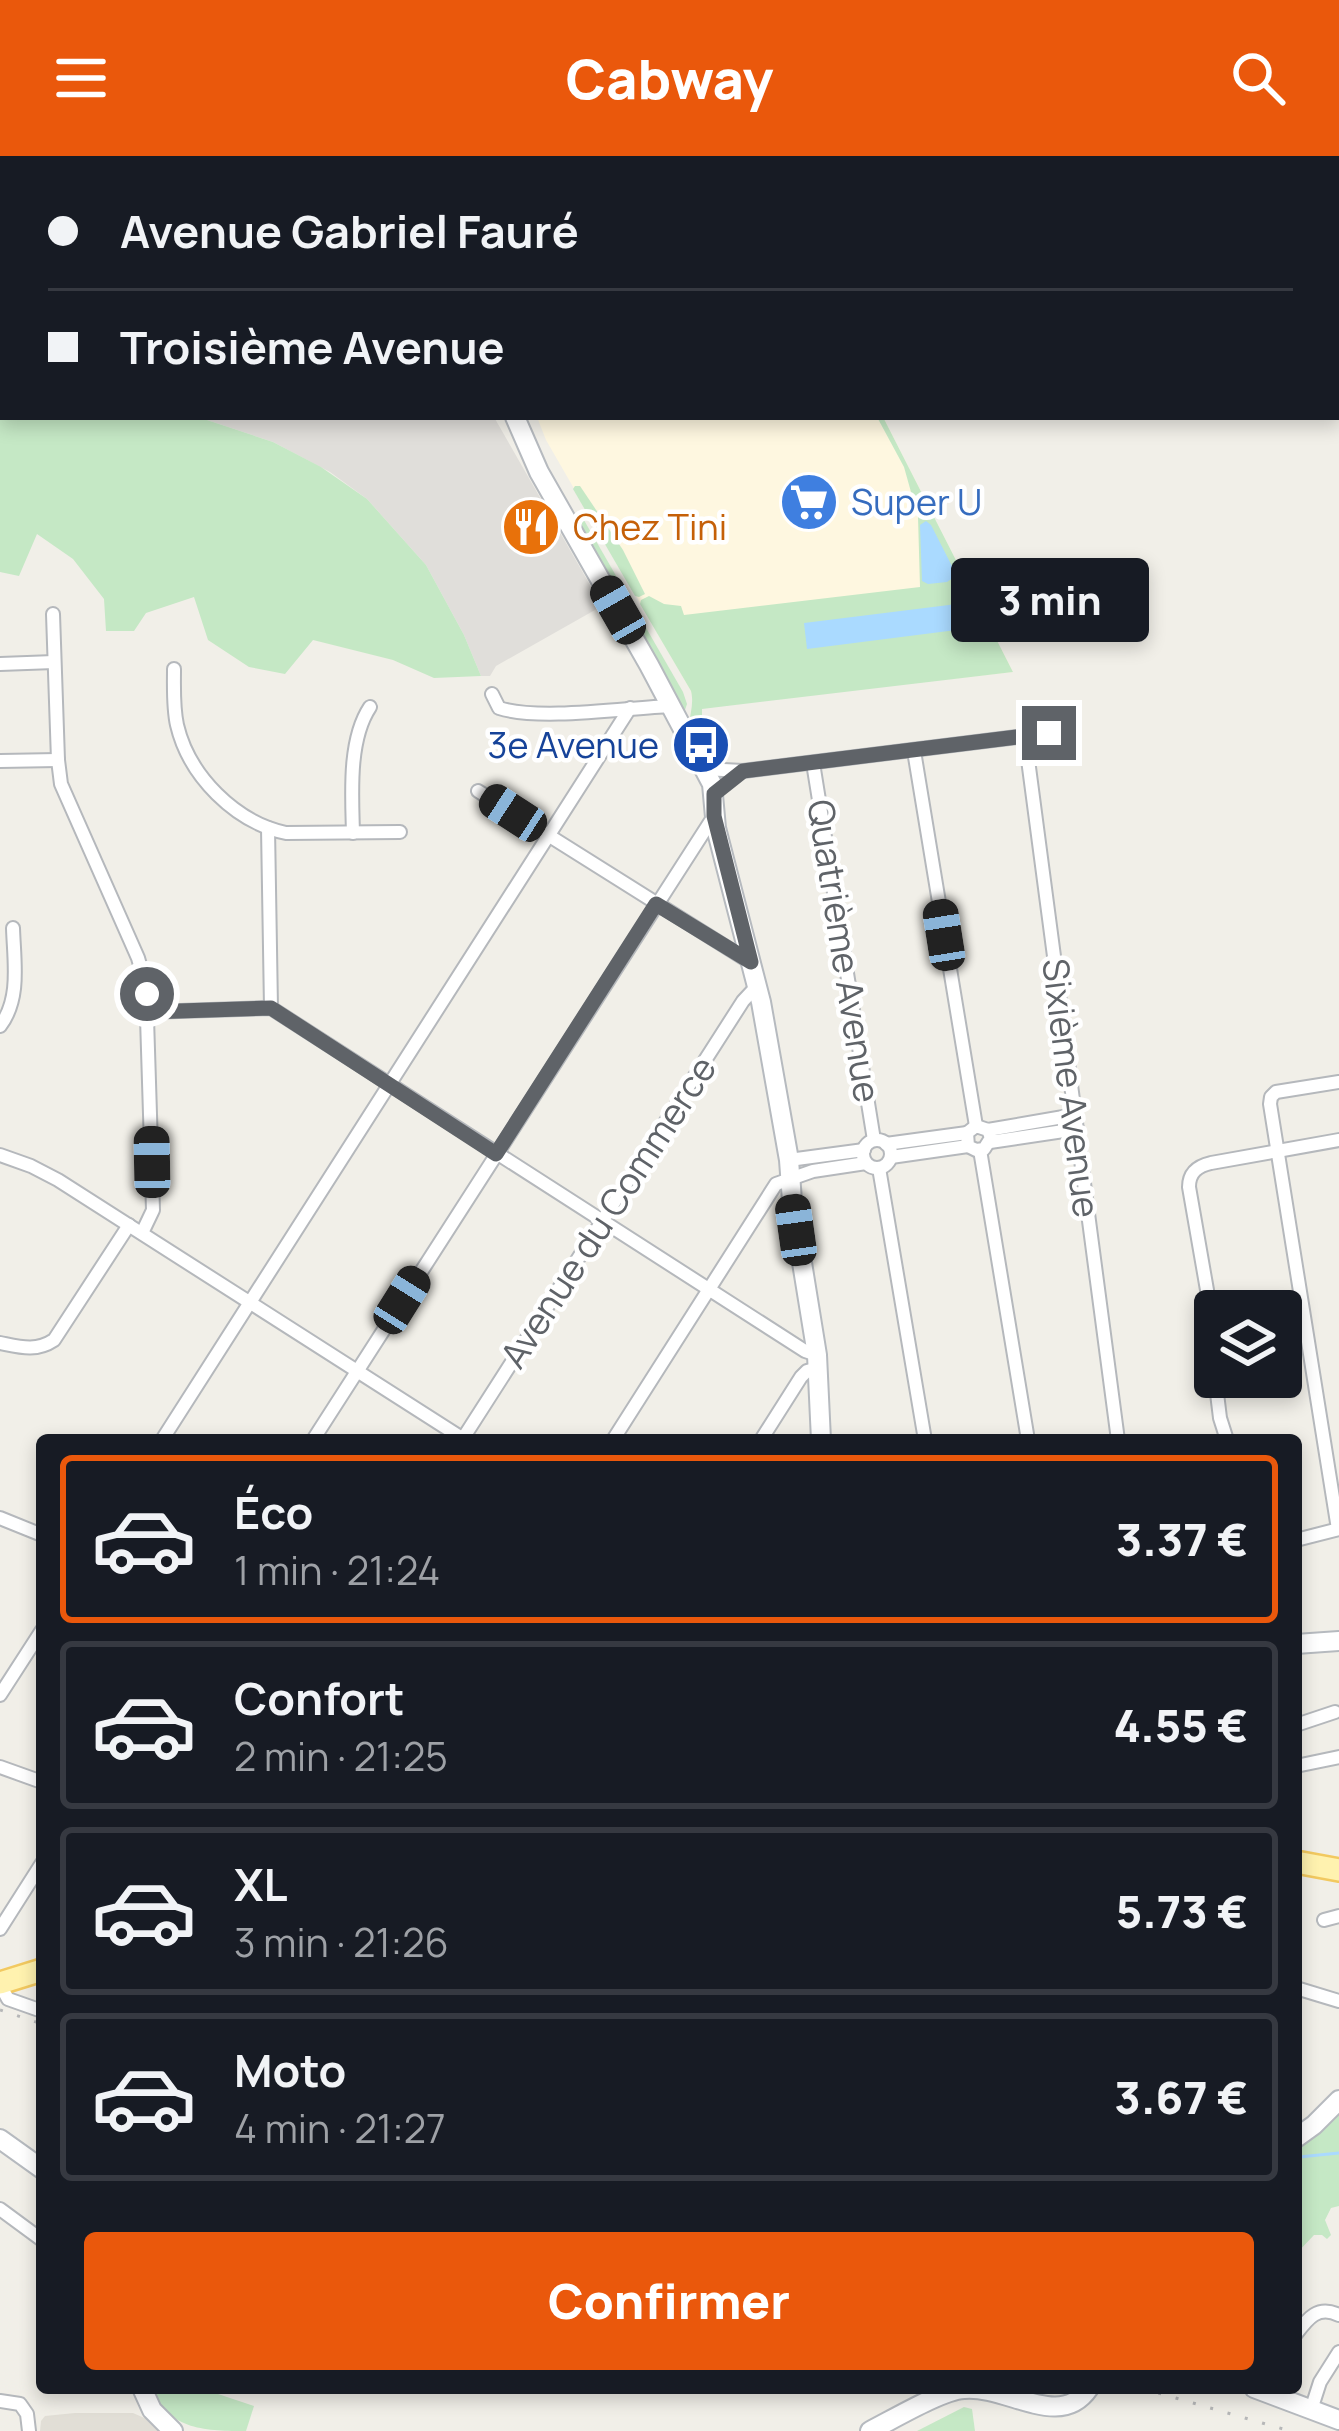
<!DOCTYPE html>
<html lang="fr">
<meta charset="utf-8">
<style>
:root{--surface:#171b24;--page:#20242c;--text:#f1f3f6;--muted:#9ea1a6;--line:#363941;--accent:#ea580c}
body{margin:0;font-family:Manrope,sans-serif;background:var(--page);color:var(--text);height:100vh;display:flex;flex-direction:column;font-size:45px;white-space:nowrap}
*{box-sizing:border-box;margin:0}
p{font-size:39px;color:var(--muted)}
.icon{flex:none;width:66px;height:66px;fill:none;stroke:currentColor;stroke-width:2;stroke-linecap:round;stroke-linejoin:round}
.map{position:relative;flex:1;overflow:hidden}
.sheet{position:absolute;left:36px;top:1278px;width:1266px;height:960px;display:flex;flex-direction:column;background:var(--surface);border-radius:12px;box-shadow:0 6px 18px #0003}
.sheet>*{flex:none}
.top-card{position:absolute;left:0px;top:0px;width:1341px;height:264px;box-shadow:0 6px 18px #0003;display:grid;align-content:center;height:264px;padding:0 48px;background:var(--surface)}
.buttons{position:absolute;left:1194px;top:1134px;display:grid;gap:24px}
.buttons a{display:grid;place-items:center;width:108px;height:108px;border-radius:12px;background:var(--surface);box-shadow:0 6px 18px #0003;font-size:60px}
.end{position:absolute;width:54px;height:54px;margin:-27px;border:15px solid #5f6368;background:#fff;box-shadow:0 0 0 6px #fff}
.from{border-radius:50%}
.bubble{position:absolute;height:84px;border-radius:12px;background:var(--surface);box-shadow:0 6px 18px #0003;font-size:39px;font-weight:800;line-height:84px;text-align:center}
.car{position:absolute;width:36px;height:72px;margin:-36px -18px;border-radius:15px;box-shadow:0 0 9px 3px #0007;background:linear-gradient(#222 24%,#8ab4d8 0 40%,#222 0 76%,#8ab4d8 0 86%,#222 0)}
.top-card b{display:flex;align-items:center;gap:42px;height:114px;font-size:45px}
.top-card b+b{border-top:3px solid var(--line)}
.top-card i{width:30px;height:30px;background:var(--text)}
ul{padding:21px 0 0;list-style:none}
li{display:flex;align-items:center;gap:36px;height:168px;margin:0 24px 18px;padding:0 24px;border:6px solid var(--line);border-radius:12px}
li div{flex:1}
li b{display:block;font-size:45px}
li em{font-style:normal;font-weight:800}
li.active{border-color:var(--accent)}
li>.icon{width:108px;height:108px;stroke-width:1.5}
.button{display:flex;gap:24px;margin-top:auto;padding:24px 48px}
.button a{flex:1;height:138px;border-radius:12px;background:var(--accent);color:#fff;font-size:48px;font-weight:800;line-height:138px;text-align:center}
header{display:flex;justify-content:space-between;align-items:center;height:156px;padding:0 48px;background:var(--accent);color:#fff;font-size:54px;font-weight:800}
.map>svg:first-child{display:block}
</style>
<header><svg class="icon" aria-label="menu" viewBox="0 0 24 24"><path d="M4 6h16M4 12h16M4 18h16"/></svg>Cabway<svg class="icon" aria-label="search" viewBox="0 0 24 24"><circle cx="10" cy="10" r="6"/><path d="M15 15l6 6"/></svg></header>
<div class="map">
<svg width="1339" height="2275" viewBox="0 0 1339 2275">
<rect width="100%" height="100%" fill="#f1efe8"/>
<!-- commercial -->
<g fill="#fef7e0">
<polygon points="389,0 751,0 752,3 391,3"/>
<polygon points="537,261 883,261 1013,516 695,551 691,535 546,284"/>
</g>
<!-- industrial -->
<g fill="#e0deda">
<polygon points="0,0 344,0 346,3 3,3 3,177 0,176"/>
<polygon points="198,261 494,261 602,450 496,510 490,520 481,520 464,479 426,409 367,343 330,316 273,286"/>
</g>
<!-- education -->
<polygon fill="#e1ded6" points="75,2257 133,2257 149,2264 158,2275 40,2275 41,2265 45,2260"/>
<!-- green -->
<g fill="#c5e8c5">
<polygon points="0,176 3,177 3,261 198,261 273,286 321,311 367,343 426,409 464,479 481,520 434,522 393,504 313,484 285,518 249,511 208,484 194,441 146,457 134,475 106,475 104,443 73,403 37,378 19,420 0,416"/>
<path d="M877,261h6l130,255 -311,37v18l-11,1c-4,-10 4,-21 0,-37l-51,-87 1,-4 8,-4 15,8 17,2 3,9 236,-28 -2,-70 -14,-50z"/>
<polygon points="575,330 580,330 623,394 645,438 639,441 635,440 573,333"/>
<polygon points="581,359 683,536 687,548 684,557 571,364"/>
<polygon points="1339,1944 1339,2050 1331,2052 1325,2064 1331,2079 1327,2083 1322,2079 1314,2079 1296,2098 1296,1982"/>
<path d="M154,2232h46l54,18 -8,25c-37,0 -80,0 -92,-43z"/>
<polygon points="964,2251 972,2253 975,2275 917,2275"/>
</g>
<!-- water -->
<g fill="#aadaff">
<polygon points="926,365 931,369 955,416 954,421 947,426 928,428 922,425 920,369"/>
<polygon points="965,447 972,472 807,493 804,467"/>
</g>
<g fill="none" stroke-linecap="round" stroke-linejoin="round">
<!-- stream -->
<polyline stroke="#aadaff" stroke-width="3" points="1296,2003 1299,2001 1339,1997"/>
<defs>
<g id="street">
<polyline points="53,458 58,604 61,628 138,802 146,830 153,1054 142,1077"/>
<polyline points="0,508 54,506"/>
<path d="M174,513c0,18 -1,38 3,56 12,51 58,97 109,108l114,-1"/>
<path d="M492,538l7,14c40,13 126,0 171,-2"/>
<polyline points="1025,581 1118,1284"/>
<polyline points="914,595 976,970"/>
<polyline points="0,605 58,604"/>
<polyline points="813,607 874,984"/>
<polyline points="704,613 743,615 1073,574"/>
<polyline points="478,635 750,806"/>
<polyline points="268,672 271,852"/>
<path d="M353,677c-1,-38 -5,-93 17,-126"/>
<polyline points="148,856 271,852 805,1195 817,1199"/>
<path d="M0,870c21,-27 14,-65 13,-98"/>
<polyline points="988,974 991,982 984,993 976,994 968,990 967,977 976,970 988,974 1075,959"/>
<circle cx="877" cy="998" r="14"/>
<polyline points="990,986 1077,973"/>
<polyline points="886,988 967,977"/>
<polyline points="980,994 1028,1284"/>
<polyline points="0,999 31,1010 58,1024 465,1284"/>
<polyline points="891,1001 968,990"/>
<polyline points="789,1004 864,994"/>
<polyline points="879,1012 925,1284"/>
<path d="M0,1187c20,4 36,9 54,-3l75,-115"/>
<path d="M1215,1219l-8,-85 -18,-103c0,-15 9,-21 22,-24l128,-23"/>
<polyline points="1215,1221 1220,1262 1227,1284"/>
<polyline points="162,1284 630,552"/>
<polyline points="313,1284 714,660"/>
<polyline points="462,1284 743,845 757,830"/>
<polyline points="613,1284 776,1028 813,1015 866,1007"/>
<polyline points="761,1284 801,1221 807,1215 818,1212"/>
<polyline points="0,1362 42,1379"/>
<polyline points="1338,1373 1270,948 1271,941 1276,936 1339,926"/>
<polyline points="1296,1384 1339,1373"/>
<polyline points="0,1539 42,1474"/>
<polyline points="1296,1569 1335,1556"/>
<polyline points="1296,1610 1339,1601"/>
<polyline points="0,1611 42,1626"/>
<polyline points="1324,1764 1339,1760"/>
<polyline points="0,1773 42,1707"/>
<polyline points="0,1829 8,1843 42,1855"/>
<polyline points="1296,1832 1339,1845"/>
<polyline points="0,2053 42,2084"/>
<path d="M1296,2178c12,-16 22,-29 43,-19"/>
<polyline points="0,2245 20,2248 27,2258 29,2275"/>
<polyline points="1311,2254 1320,2226 1339,2196"/>
</g>
<g id="secondary">
<polyline points="358,0 360,3"/>
<polyline points="515,261 539,316 649,509 712,628 716,672 761,846 789,1004 792,1045 817,1199 821,1284"/>
<polyline points="1296,1488 1339,1485"/>
<polyline points="1296,1982 1314,1969 1339,1944"/>
<polyline points="0,1983 42,2013"/>
<polyline points="142,2232 152,2254 173,2275"/>
<polyline points="1254,2232 1339,2264"/>
<path d="M870,2275c22,-11 72,-41 94,-42 43,-4 96,42 125,-1"/>
</g>
<g id="primary">
<polyline points="1296,1706 1339,1714"/>
<polyline points="0,1827 42,1814"/>
</g>
</defs>
<!-- street casing -->
<use href="#street" stroke="#b5b8bc" stroke-width="16"/>
<!-- secondary casing -->
<use href="#secondary" stroke="#b6babf" stroke-width="22"/>
<!-- primary casing -->
<use href="#primary" stroke="#f2c960" stroke-width="26"/>
<!-- street -->
<use href="#street" stroke="#fff" stroke-width="12"/>
<!-- secondary -->
<use href="#secondary" stroke="#fff" stroke-width="18"/>
<!-- primary -->
<use href="#primary" stroke="#fff2af" stroke-width="21"/>
<!-- rail -->
<g stroke="#b6b7b8" stroke-width="3" stroke-dasharray="3 15" stroke-linecap="butt">
<polyline points="0,1854 42,1868"/>
<polyline points="1141,2232 1290,2275"/>
</g>
</g>
<g fill="none" stroke-linecap="round" stroke-linejoin="round">
<!-- route -->
<polyline stroke="#5f6368" stroke-width="15" points="147,838 148,856 271,852 496,998 656,748 751,806 714,660 714,638 743,615 1049,577"/>
</g>
<!-- icons -->
<defs>
<symbol id="supermarket-disc" viewBox="-11 -11 22 22"><circle r="9.5" fill="#3f7fe0" stroke="#fff"/><path d="M-6-5.5h2.5l.6 2H6L4.5 2H-2.5L-4.4-4H-6ZM-1.5 3.2a1.3 1.3 0 1 0 .1 0ZM3 3.2a1.3 1.3 0 1 0 .1 0Z" fill="#fff"/></symbol>
<symbol id="restaurant-disc" viewBox="-11 -11 22 22"><circle r="9.5" fill="#e8710a" stroke="#fff"/><path d="M-5-6h1v4h1v-4h1v4h1v-4h1v5L-1.5 .5V6h-2V.5L-5-1ZM5-6V6H3V1.5H1.5Q1.5-4 5-6Z" fill="#fff"/></symbol>
<symbol id="bus-disc" viewBox="-11 -11 22 22"><circle r="9.5" fill="#1a4fb4" stroke="#fff"/><path d="M-5-6H5V4H4V6H2V4H-2V6H-4V4H-5ZM-3.5-4V0h7V-4ZM-3.5 1.2v1.5H-2V1.2ZM2 1.2v1.5H3.5V1.2Z" fill="#fff"/></symbol>
</defs>
<g fill-rule="evenodd">
<use href="#supermarket-disc" x="776" y="313" width="66" height="66"/>
<use href="#restaurant-disc" x="498" y="338" width="66" height="66"/>
<use href="#bus-disc" x="668" y="556" width="66" height="66"/>
</g>
<g text-anchor="middle" stroke-width="9" stroke-linejoin="round" paint-order="stroke">
<!-- shop labels -->
<g font-size="36" fill="#366cbe" stroke="#fff" text-anchor="start">
<text x="851" y="359">Super U</text>
</g>
<!-- food labels -->
<g font-size="36" fill="#c56008" stroke="#fff" text-anchor="start">
<text x="573" y="384">Chez Tini</text>
</g>
<!-- transit labels -->
<g font-size="36" fill="#164399" stroke="#fff" text-anchor="end">
<text x="659" y="602">3e Avenue</text>
</g>
<!-- street labels -->
<g font-size="36" fill="#5f6368" stroke="#fff">
<text transform="translate(844 795) rotate(81)" y="13">Quatrième Avenue</text>
<text transform="translate(1071 932) rotate(83)" y="13">Sixième Avenue</text>
<text transform="translate(608 1056) rotate(-57)" y="13">Avenue du Commerce</text>
</g>
</g>
</svg>
<div class="buttons">
<a><svg class="icon" aria-label="layers" viewBox="0 0 24 24"><path d="M12 4l9 5-9 5-9-5zM3 14l9 5 9-5"/></svg></a>
</div>
<i class="end from" style="left:147px;top:838px"></i>
<i class="end" style="left:1049px;top:577px"></i>
<div class="bubble" style="left:951px;top:402px;width:198px">3 min</div>
<i class="car" style="left:618px;top:454px;rotate:330deg"></i>
<i class="car" style="left:513px;top:657px;rotate:303deg"></i>
<i class="car" style="left:944px;top:779px;rotate:351deg"></i>
<i class="car" style="left:152px;top:1006px;rotate:359deg"></i>
<i class="car" style="left:796px;top:1074px;rotate:352deg"></i>
<i class="car" style="left:402px;top:1144px;rotate:32deg"></i>
<div class="top-card">
<b><i class="from"></i>Avenue Gabriel Fauré</b>
<b><i></i>Troisième Avenue</b>
</div>
<section class="sheet">
<ul>
<li class="active"><svg class="icon" aria-label="car" viewBox="0 0 24 24"><path d="M5 17H2v-5l4-1 3-4h7l3 4 3 1v5h-3M9 17h6M6 11h13"/><circle cx="7" cy="17" r="2"/><circle cx="17" cy="17" r="2"/></svg><div><b>Éco</b><p>1 min · 21:24</p></div><em>3.37 €</em></li>
<li><svg class="icon" aria-label="car" viewBox="0 0 24 24"><path d="M5 17H2v-5l4-1 3-4h7l3 4 3 1v5h-3M9 17h6M6 11h13"/><circle cx="7" cy="17" r="2"/><circle cx="17" cy="17" r="2"/></svg><div><b>Confort</b><p>2 min · 21:25</p></div><em>4.55 €</em></li>
<li><svg class="icon" aria-label="car" viewBox="0 0 24 24"><path d="M5 17H2v-5l4-1 3-4h7l3 4 3 1v5h-3M9 17h6M6 11h13"/><circle cx="7" cy="17" r="2"/><circle cx="17" cy="17" r="2"/></svg><div><b>XL</b><p>3 min · 21:26</p></div><em>5.73 €</em></li>
<li><svg class="icon" aria-label="car" viewBox="0 0 24 24"><path d="M5 17H2v-5l4-1 3-4h7l3 4 3 1v5h-3M9 17h6M6 11h13"/><circle cx="7" cy="17" r="2"/><circle cx="17" cy="17" r="2"/></svg><div><b>Moto</b><p>4 min · 21:27</p></div><em>3.67 €</em></li>
</ul>
<div class="button"><a>Confirmer</a></div>
</section>
</div>
